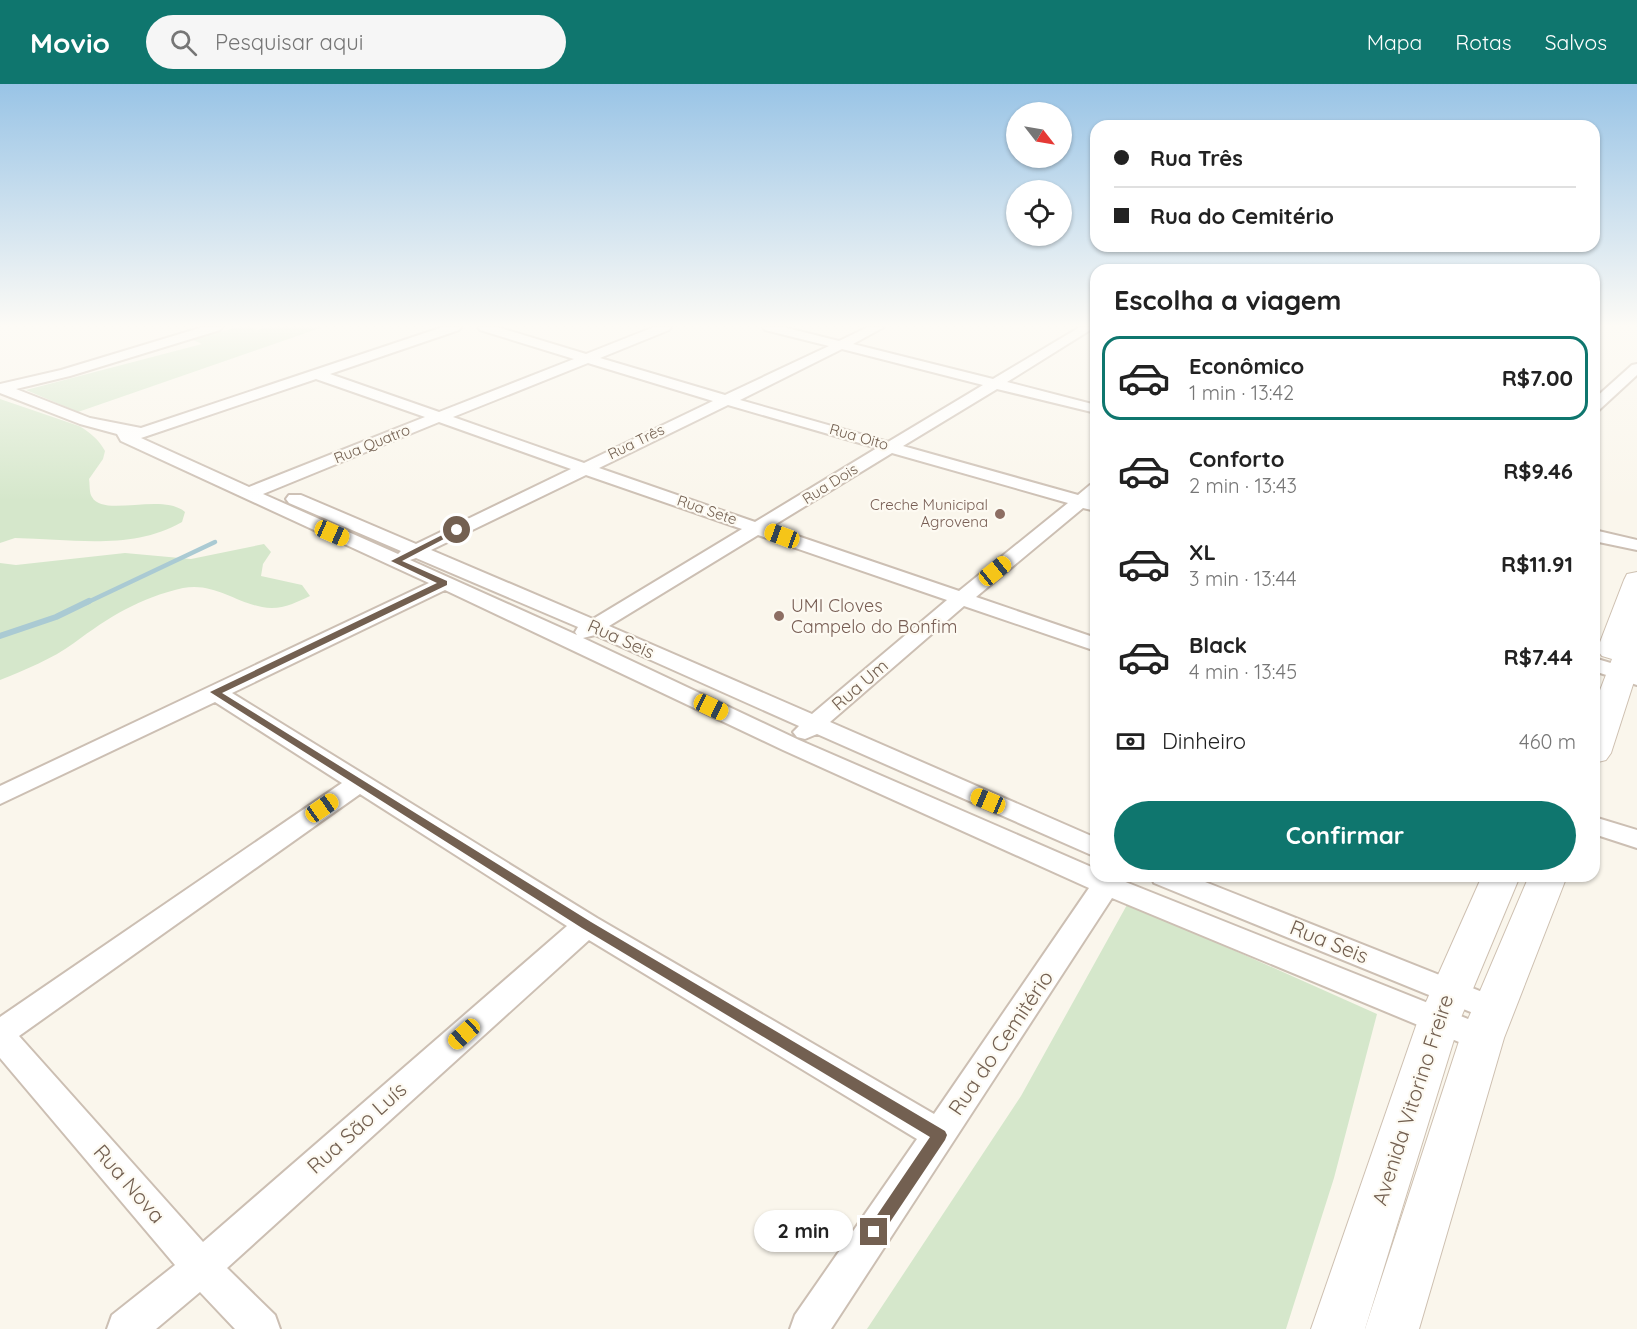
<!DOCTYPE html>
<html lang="pt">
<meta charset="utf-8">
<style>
:root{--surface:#fff;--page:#f6f6f6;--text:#222;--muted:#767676;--line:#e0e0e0;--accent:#0f766e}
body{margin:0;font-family:Quicksand,sans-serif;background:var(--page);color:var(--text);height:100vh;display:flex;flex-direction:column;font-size:22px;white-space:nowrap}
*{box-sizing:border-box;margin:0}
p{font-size:20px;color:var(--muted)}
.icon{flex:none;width:33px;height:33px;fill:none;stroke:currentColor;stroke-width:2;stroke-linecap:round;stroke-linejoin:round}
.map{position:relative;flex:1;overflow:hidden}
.panel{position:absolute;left:1090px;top:180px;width:510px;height:618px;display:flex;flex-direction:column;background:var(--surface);border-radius:18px;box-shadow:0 2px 4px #0004}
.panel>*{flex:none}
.guide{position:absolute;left:1090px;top:36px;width:510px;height:132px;border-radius:18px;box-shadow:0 2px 4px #0004;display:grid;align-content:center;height:132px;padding:0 24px;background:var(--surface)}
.needle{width:39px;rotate:121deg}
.controls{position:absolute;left:1006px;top:18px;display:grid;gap:12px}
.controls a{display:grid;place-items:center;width:66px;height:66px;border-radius:50%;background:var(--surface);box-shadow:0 2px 4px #0004;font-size:30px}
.end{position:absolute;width:27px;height:27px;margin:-14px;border:8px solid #736051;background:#fff;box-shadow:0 0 0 3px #fff}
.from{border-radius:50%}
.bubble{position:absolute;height:42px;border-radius:21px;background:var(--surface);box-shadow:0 2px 4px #0004;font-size:20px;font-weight:700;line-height:42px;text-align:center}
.car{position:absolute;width:18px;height:36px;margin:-18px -9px;border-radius:8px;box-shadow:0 0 4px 2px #0007;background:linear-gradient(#f5c518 24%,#345 0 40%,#f5c518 0 76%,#345 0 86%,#f5c518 0)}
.guide b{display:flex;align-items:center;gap:21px;height:57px;font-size:22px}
.guide b+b{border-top:2px solid var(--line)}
.guide i{width:15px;height:15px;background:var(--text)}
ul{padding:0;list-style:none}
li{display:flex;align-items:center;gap:18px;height:84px;margin:0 12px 9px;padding:0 12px;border:3px solid transparent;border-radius:18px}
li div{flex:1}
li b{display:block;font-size:22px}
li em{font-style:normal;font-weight:700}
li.on{border-color:var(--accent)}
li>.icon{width:54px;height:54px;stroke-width:1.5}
h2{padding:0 24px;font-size:27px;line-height:72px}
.pay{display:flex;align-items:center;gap:15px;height:66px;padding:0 24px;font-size:22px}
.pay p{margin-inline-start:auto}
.primary-button{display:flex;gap:12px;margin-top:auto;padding:12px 24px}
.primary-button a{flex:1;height:69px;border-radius:36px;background:var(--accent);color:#fff;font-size:24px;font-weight:700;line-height:69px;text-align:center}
header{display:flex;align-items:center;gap:36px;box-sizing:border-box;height:84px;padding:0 30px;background:var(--accent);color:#fff}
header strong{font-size:28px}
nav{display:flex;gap:33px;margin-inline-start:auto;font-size:21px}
.search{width:420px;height:54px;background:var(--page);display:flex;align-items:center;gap:15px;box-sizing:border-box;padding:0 21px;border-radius:33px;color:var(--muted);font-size:22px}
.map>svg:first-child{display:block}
</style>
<header>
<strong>Movio</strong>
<div class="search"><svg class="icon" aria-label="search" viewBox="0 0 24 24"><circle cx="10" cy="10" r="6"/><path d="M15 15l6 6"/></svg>Pesquisar aqui</div>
<nav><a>Mapa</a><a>Rotas</a><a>Salvos</a></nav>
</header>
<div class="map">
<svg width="1637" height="1245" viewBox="0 0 1637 1245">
<rect width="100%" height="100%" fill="#faf6ec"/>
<!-- green -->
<g fill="#d5e7cb">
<polygon points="239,243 250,243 257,246 270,243 323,243 78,328 26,306 202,260 191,255"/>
<path d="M0,315l79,27c11,6 20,14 26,25l-2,8 -14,20c1,5 0,14 3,18 11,21 71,-5 93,15l-3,10c-50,29 -111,17 -167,16l-15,5z"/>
<path d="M264,460l7,8 -8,12 -2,12 41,9 8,11c-15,7 -30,15 -48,11 -27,-5 -49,-25 -79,-19 -44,10 -74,29 -109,55 -22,16 -49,27 -74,37v-117l16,2 109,-12 66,6z"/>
<polygon points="1128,819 1377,930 1334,1094 1286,1245 867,1245 1021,1012"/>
</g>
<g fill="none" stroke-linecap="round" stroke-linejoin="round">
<!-- stream-far1 -->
<polyline stroke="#aacad3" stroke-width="4.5" points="86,519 215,458"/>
<!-- stream -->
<polyline stroke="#aacad3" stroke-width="6" points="0,552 56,533 89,517"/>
<defs>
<g id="street">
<path d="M203,243h19l-2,3 -150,46 -54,13 74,29 51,10 302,-101h18l-2,3 -129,44 109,38 135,-53 -94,-29 -2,-3h19l89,27 68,-27h17l-2,3 -69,28 125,37 104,-49 -64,-16 -2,-3h20l56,14 29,-14h16l-31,17 140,35 87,-52h15l-88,55 89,23v8l-99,-24 -94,57 175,49 12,-10 6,-1v13l-3,3 3,1v10l-13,-3 -107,89 120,41v13l-132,-45 -134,116 266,116v19l-279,-123 -12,5 -8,-2 -4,-5 6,-6 -204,-91 -12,3 216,102 297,129v7h29l-2,5 370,148 5,9 -5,9 -11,4 -11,-4 -359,-149 -281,431h-41l5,-14 122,-176 -328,-199 -362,328 48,47 5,14h-45l-35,-37 -44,37h-49l5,-14 63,-50 -175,-207v-41l342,-234 -127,-81 -215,102v-18l429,-203 -308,-142 -4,-7 -37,-10 -80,-31v-9l61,-14zM842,265l141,36 -95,57 -148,-42zM588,279l125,38 -129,62 -131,-46zM316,295l109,38 -176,70 -108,-49zM728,321l149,43 -122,74 -156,-54zM439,338l132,47 -155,75 -115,-49h-12l-3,4 3,4 112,48 -3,3 -135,-60zM892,369l176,50 -109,88 -188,-64zM586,391l156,54 -149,90 -162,-69zM758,451l189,65 -135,114 -203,-88zM416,474l162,69 -3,5 2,3 -167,-75zM445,506l338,160 306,138 -155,226 -337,-196 -365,-225zM360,710l207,132 -364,316 -184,-206z"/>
<polygon points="1637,280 1637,291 1599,326 1594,327 1594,315 1632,281"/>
<polygon points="1594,446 1637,456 1637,466 1594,457"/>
<polygon points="1594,574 1637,587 1637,601 1594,587"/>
<polygon points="1594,733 1637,746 1637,764 1594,750"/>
<polygon points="1151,792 1190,792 1505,917 1509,925 1505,933 1494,937 1483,933 1154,799"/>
</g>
<g id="secondary">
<polygon points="1637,488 1637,588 1611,669 1606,676 1594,679 1594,622 1612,575 1602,572 1597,566 1624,496 1627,490"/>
<polygon points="1482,792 1520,792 1460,936 1365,1245 1311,1245 1418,936"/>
<polygon points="1529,792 1567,792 1504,954 1419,1245 1365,1245 1460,954"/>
</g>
</defs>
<!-- street casing -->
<use href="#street" stroke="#ccbfb3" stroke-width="4"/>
<!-- secondary casing -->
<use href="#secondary" stroke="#cec0b1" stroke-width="2"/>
<!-- street -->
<use href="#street" fill="#fff" fill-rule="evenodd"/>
<!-- secondary -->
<use href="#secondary" fill="#fff" fill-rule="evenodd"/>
</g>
<!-- sky -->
<linearGradient id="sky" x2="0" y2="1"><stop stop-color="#99c4e6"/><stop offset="0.58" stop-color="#fdfbf6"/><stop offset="1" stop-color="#fdfbf6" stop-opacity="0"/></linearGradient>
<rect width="1637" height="417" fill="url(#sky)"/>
<!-- route -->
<polygon fill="#736051" points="454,445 461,446 402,477 447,497 447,501 222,609 591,838 945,1047 947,1051 945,1056 880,1153 874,1155 869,1153 867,1148 869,1143 930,1053 582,844 210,608 437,499 391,477"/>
<!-- markers -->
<g fill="#8d6e63" stroke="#fdfaf2" stroke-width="2">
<circle cx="1000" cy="430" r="6"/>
<circle cx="779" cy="532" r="6"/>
</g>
<g text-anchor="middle" stroke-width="4.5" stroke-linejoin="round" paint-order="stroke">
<!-- far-street labels -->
<g font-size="15" fill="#736051" stroke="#fdfaf2">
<text transform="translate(859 353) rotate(16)" y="5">Rua Oito</text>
<text transform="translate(636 358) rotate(-26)" y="5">Rua Três</text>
<text transform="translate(372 360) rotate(-22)" y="5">Rua Quatro</text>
<text transform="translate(830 400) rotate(-32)" y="5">Rua Dois</text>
<text transform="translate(707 426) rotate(19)" y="5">Rua Sete</text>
</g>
<!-- far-education labels -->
<g font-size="15" fill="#785e54" stroke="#fdfaf2" text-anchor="end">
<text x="988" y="426">Creche Municipal<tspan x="988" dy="17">Agrovena</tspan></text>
</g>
<!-- education labels -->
<g font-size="18" fill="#785e54" stroke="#fdfaf2" text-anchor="start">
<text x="791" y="528">UMI Cloves<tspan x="791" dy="21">Campelo do Bonfim</tspan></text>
</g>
<!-- street labels -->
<g font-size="18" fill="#736051" stroke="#fdfaf2">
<text transform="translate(621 555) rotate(24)" y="6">Rua Seis</text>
<text transform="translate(860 601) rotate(-41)" y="6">Rua Um</text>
</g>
<!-- near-street labels -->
<g font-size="21" fill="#736051" stroke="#fdfaf2">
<text transform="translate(1329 858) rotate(22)" y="7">Rua Seis</text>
<text transform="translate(1001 959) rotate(-56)" y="7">Rua do Cemitério</text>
<text transform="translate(1413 1016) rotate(-72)" y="7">Avenida Vitorino Freire</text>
<text transform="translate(357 1044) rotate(-42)" y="7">Rua São Luís</text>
<text transform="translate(129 1100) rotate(49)" y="7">Rua Nova</text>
</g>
</g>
</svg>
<div class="controls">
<a><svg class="needle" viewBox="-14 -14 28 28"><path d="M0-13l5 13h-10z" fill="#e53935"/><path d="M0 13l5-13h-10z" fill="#767676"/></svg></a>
<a><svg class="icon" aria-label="locate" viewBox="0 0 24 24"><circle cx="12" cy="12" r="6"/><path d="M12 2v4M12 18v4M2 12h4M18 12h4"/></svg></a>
</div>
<i class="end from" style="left:457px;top:446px"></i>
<i class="end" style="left:874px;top:1148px"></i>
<div class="bubble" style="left:754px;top:1126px;width:99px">2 min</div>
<i class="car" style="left:332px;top:449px;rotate:114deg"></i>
<i class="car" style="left:782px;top:452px;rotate:290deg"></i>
<i class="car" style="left:995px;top:487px;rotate:51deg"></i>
<i class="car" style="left:711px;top:623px;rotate:115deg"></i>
<i class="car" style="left:988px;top:717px;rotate:293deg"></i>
<i class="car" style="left:322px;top:724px;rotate:55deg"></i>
<i class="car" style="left:464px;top:950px;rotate:228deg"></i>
<div class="guide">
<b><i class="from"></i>Rua Três</b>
<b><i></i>Rua do Cemitério</b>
</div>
<section class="panel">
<h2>Escolha a viagem</h2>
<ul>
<li class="on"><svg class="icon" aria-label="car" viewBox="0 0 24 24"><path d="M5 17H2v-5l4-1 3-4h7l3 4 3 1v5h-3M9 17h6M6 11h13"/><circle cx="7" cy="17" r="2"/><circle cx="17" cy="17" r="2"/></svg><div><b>Econômico</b><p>1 min · 13:42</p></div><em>R$7.00</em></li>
<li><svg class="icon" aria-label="car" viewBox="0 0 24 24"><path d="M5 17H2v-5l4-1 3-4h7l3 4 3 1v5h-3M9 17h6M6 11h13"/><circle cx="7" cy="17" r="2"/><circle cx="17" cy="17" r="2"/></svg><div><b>Conforto</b><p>2 min · 13:43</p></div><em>R$9.46</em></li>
<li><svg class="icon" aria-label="car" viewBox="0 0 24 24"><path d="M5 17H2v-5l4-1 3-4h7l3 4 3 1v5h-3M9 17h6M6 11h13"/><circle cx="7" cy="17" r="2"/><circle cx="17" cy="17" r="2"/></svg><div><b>XL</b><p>3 min · 13:44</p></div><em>R$11.91</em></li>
<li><svg class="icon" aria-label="car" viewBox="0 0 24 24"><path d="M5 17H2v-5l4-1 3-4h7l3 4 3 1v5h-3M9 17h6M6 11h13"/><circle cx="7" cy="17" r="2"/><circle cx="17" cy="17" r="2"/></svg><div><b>Black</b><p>4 min · 13:45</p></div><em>R$7.44</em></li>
</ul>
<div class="pay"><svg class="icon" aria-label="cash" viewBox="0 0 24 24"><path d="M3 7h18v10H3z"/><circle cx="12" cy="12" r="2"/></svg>Dinheiro<p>460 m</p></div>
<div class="primary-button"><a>Confirmar</a></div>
</section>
</div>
